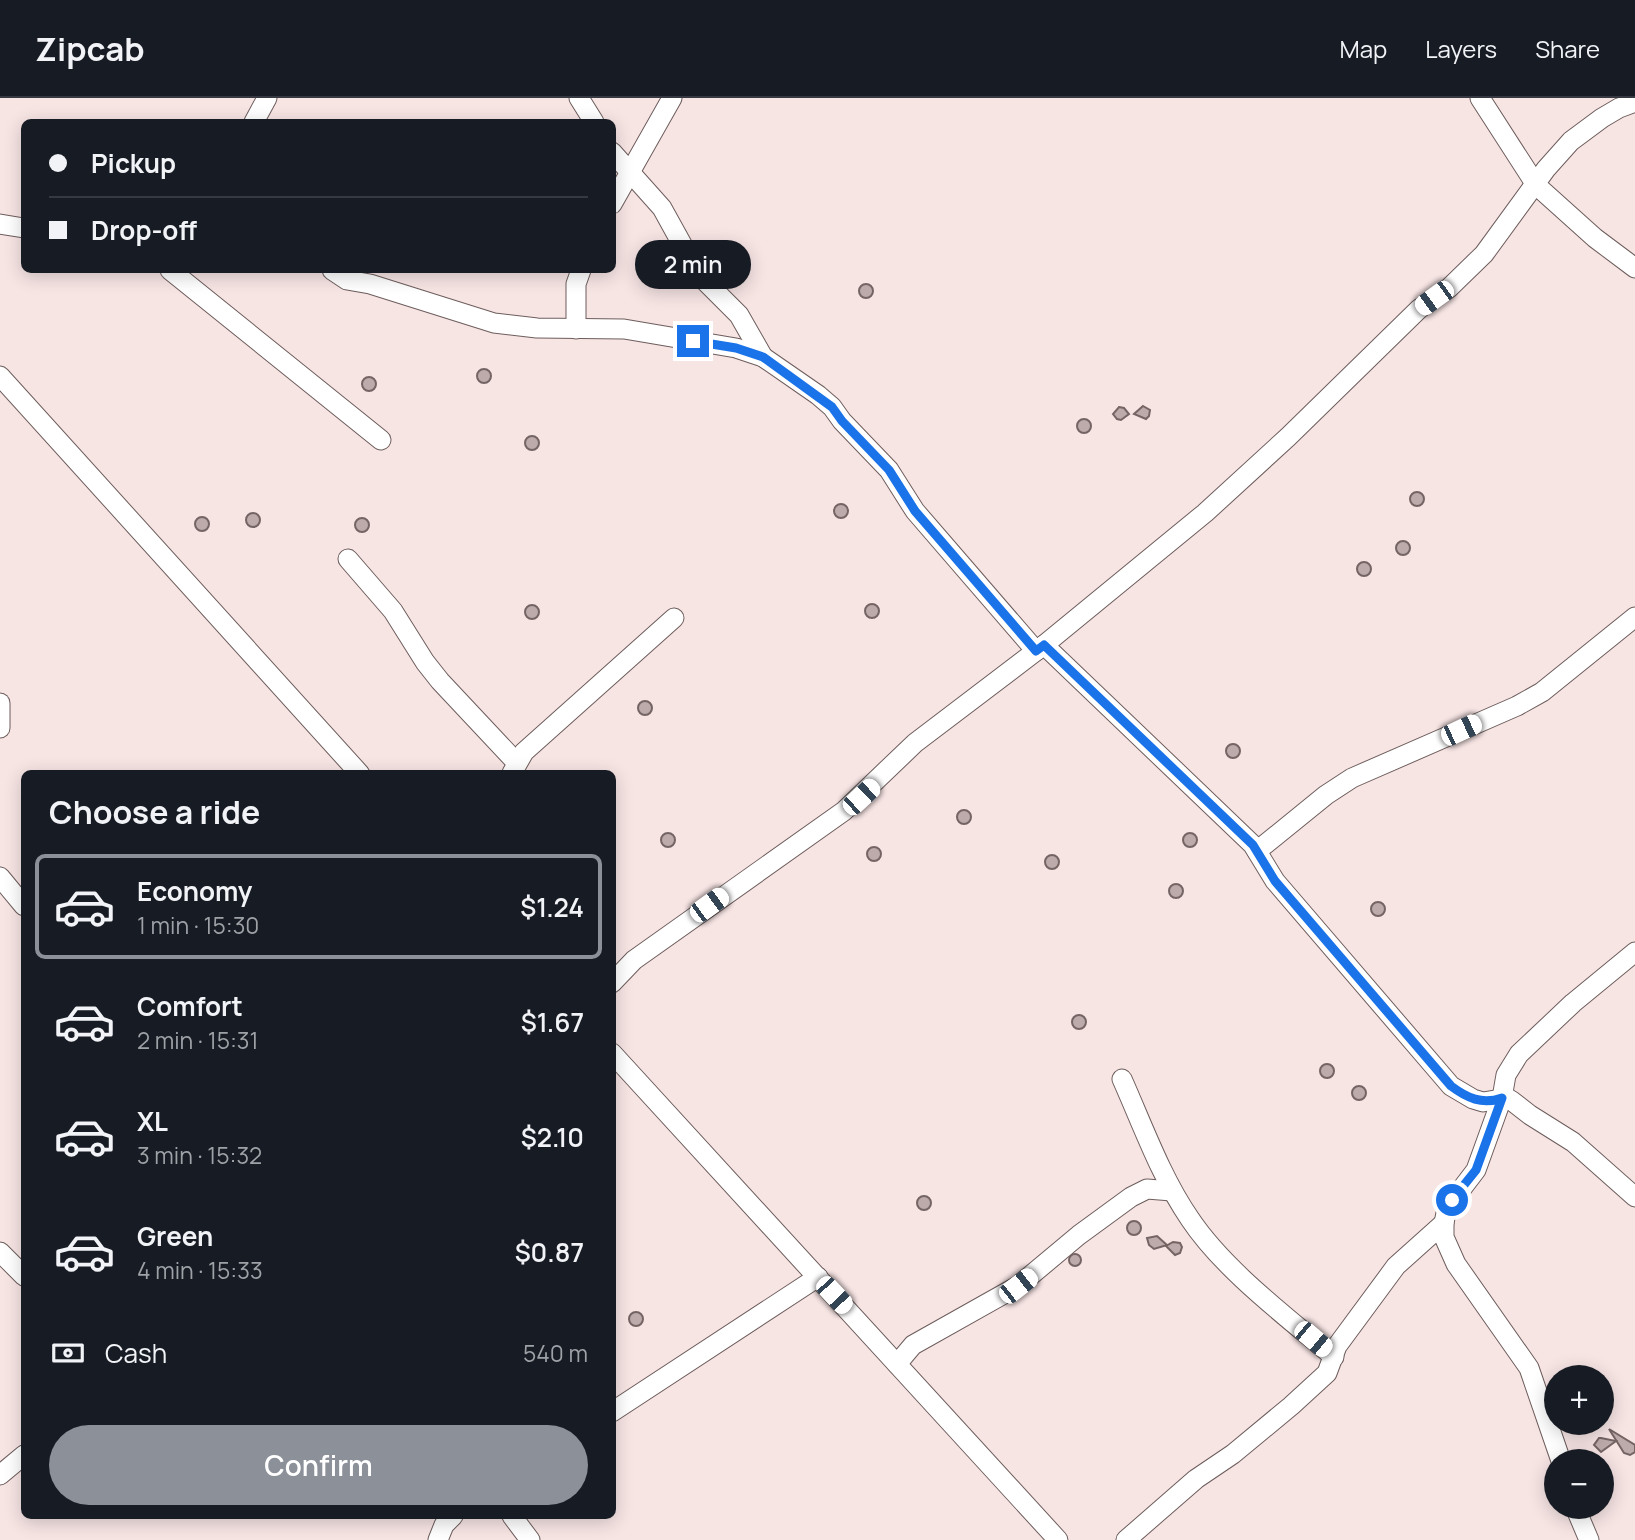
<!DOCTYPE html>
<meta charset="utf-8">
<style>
:root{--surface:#171b24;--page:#20242c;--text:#f1f3f6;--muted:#9ea1a6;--line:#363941;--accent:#8c9099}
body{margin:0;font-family:Manrope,sans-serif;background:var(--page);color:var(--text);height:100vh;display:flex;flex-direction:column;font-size:26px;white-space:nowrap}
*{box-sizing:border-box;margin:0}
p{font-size:23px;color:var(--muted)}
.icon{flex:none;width:38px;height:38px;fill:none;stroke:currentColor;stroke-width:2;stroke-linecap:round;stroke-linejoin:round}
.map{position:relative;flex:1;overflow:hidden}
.drawer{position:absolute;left:21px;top:672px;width:595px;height:749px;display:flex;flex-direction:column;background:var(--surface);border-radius:10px;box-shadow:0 4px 18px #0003}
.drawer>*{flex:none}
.guide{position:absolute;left:21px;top:21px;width:595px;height:154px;border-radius:10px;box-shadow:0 4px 18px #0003;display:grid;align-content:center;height:154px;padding:0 28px;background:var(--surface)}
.buttons{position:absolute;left:1544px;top:1267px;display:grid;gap:14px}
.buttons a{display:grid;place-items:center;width:70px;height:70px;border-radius:50%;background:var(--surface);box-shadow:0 4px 18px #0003;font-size:35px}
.end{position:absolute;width:32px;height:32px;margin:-16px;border:9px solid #1a73e8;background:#fff;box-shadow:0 0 0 4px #fff}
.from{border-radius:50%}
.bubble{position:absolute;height:49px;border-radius:24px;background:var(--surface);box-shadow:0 4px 18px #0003;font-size:23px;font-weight:600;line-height:49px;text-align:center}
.car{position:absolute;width:21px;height:42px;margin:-21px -10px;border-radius:9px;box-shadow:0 0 5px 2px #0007;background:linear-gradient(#fff 24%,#345 0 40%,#fff 0 76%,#345 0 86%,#fff 0)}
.guide b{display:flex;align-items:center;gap:24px;height:66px;font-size:26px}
.guide b+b{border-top:2px solid var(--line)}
.guide i{width:18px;height:18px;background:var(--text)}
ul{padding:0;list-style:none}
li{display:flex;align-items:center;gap:21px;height:105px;margin:0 14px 10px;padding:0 14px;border:4px solid transparent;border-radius:10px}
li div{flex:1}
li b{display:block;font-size:26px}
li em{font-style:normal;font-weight:600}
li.current{border-color:var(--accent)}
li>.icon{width:63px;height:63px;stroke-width:1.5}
h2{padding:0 28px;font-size:32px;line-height:84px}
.pay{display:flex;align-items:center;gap:18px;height:77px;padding:0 28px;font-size:26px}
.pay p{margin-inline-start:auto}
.action{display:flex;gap:14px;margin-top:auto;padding:14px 28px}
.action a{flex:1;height:80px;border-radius:42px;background:var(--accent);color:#fff;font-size:28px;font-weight:600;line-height:80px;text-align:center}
header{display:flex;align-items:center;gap:42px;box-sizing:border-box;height:98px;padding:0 35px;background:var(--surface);border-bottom:2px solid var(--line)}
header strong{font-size:33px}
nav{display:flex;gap:38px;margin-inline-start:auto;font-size:24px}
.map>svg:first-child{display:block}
</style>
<header>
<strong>Zipcab</strong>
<nav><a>Map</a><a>Layers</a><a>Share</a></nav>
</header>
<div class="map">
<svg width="1635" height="1442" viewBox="0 0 1635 1442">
<rect width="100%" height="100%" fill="#f7e5e4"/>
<!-- building -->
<g fill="#bcabaa" stroke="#746463" stroke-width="2">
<circle cx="866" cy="193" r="7"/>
<circle cx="484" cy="278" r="7"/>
<circle cx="369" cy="286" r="7"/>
<polygon points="1143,308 1150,312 1149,318 1146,321 1134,316"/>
<polygon points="1119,309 1124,310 1129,316 1121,322 1117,321 1113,316"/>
<circle cx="1084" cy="328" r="7"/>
<circle cx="532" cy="345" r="7"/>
<circle cx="1417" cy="401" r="7"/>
<circle cx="841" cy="413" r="7"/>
<circle cx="253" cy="422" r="7"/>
<circle cx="202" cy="426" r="7"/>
<circle cx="362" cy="427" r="7"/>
<circle cx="1403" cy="450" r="7"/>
<circle cx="1364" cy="471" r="7"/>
<circle cx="872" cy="513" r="7"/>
<circle cx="532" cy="514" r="7"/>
<circle cx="645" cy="610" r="7"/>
<circle cx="1233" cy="653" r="7"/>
<circle cx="964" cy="719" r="7"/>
<circle cx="668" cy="742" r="7"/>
<circle cx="1190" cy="742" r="7"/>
<circle cx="874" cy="756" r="7"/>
<circle cx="1052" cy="764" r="7"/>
<circle cx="1176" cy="793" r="7"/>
<circle cx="1378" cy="811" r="7"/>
<circle cx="1079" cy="924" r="7"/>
<circle cx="1327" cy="973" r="7"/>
<circle cx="1359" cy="995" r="7"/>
<circle cx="924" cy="1105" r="7"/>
<circle cx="1134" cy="1130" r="7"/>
<polygon points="1157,1138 1167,1147 1154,1151 1149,1147 1147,1140"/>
<polygon points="1173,1144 1180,1145 1182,1149 1180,1155 1175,1157 1166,1148"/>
<circle cx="1075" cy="1162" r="6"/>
<circle cx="636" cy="1221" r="7"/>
<polygon points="1609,1331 1635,1347 1635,1354 1630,1357 1624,1355"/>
<polygon points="1599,1340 1601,1340 1616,1343 1601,1354 1594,1347"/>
</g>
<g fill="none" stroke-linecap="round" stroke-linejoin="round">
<defs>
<g id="minor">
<polyline points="579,0 594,24"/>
<polyline points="1480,0 1536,87 1595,140 1635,170"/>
<polyline points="254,24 267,0"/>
<polyline points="612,54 662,110 699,177 739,217 763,259"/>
<polyline points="612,106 672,0"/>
<polyline points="0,126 24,130"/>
<polyline points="170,172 381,342"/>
<polyline points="332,172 347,182 370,186 494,225 537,230 624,231 736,250 763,259 818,297 832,309 842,323 889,372 915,413 1036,553"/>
<polyline points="576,231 576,186 581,172"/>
<polyline points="0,278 360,676"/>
<polyline points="348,461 393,513 425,564 440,583 516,664"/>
<polyline points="1044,547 1253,747 1275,783 1451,988 1473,1001 1483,1004 1507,1000 1512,1003 1530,1017 1573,1044 1635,1099"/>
<polyline points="0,605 0,630"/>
<polyline points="512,675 524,654 674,520"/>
<polyline points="1257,753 1326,697 1352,680 1517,608 1542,594 1635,519"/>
<polyline points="0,779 24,808"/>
<polyline points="612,885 634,862 844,713 915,645 1044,547 1205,415 1288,339 1419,211 1449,190 1484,156 1546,71 1571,43 1602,20 1619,10 1635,4"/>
<polyline points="612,955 1058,1442"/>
<path d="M1122,981c21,47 39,98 68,140 34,51 97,98 144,138"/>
<polyline points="0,1154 24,1178"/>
<polyline points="897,1266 913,1247 1018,1188 1079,1137 1131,1099 1147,1091 1172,1093"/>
<polyline points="612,1314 818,1179"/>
<polyline points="1561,1363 1529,1270 1456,1166 1444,1139 1444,1125 1447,1110 1476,1072 1502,1000 1506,977 1519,956 1573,905 1635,854"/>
<polyline points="0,1377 24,1357"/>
<polyline points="1575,1409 1589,1442"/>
<polyline points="512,1418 530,1442"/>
<polyline points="438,1442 444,1427 453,1418"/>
<polyline points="1126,1442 1196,1381 1233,1356 1291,1308 1327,1275 1337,1248 1396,1168 1444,1125"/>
</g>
</defs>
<!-- minor casing -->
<use href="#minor" stroke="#6d5d5c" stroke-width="21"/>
<!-- minor -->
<use href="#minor" stroke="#fff" stroke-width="19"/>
</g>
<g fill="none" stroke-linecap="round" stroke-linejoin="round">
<!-- route -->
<path stroke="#1a73e8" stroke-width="9" d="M693,243l43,7 27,9 69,50 10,14 47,49 26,41 121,140 8,-6 209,200 22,36 176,205c16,12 31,19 51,12l-26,72 -24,30"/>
</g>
</svg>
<div class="buttons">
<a>+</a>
<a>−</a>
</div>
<i class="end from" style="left:1452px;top:1102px"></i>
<i class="end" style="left:693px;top:243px"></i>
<div class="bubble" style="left:635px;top:142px;width:116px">2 min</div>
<i class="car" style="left:1434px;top:200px;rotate:234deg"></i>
<i class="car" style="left:1461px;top:632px;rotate:65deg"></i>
<i class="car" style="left:861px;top:699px;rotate:47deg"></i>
<i class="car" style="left:709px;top:807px;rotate:54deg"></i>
<i class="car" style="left:1018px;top:1188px;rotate:52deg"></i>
<i class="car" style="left:834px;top:1197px;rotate:137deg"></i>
<i class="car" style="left:1313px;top:1241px;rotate:130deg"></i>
<div class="guide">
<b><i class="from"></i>Pickup</b>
<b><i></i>Drop-off</b>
</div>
<section class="drawer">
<h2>Choose a ride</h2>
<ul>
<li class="current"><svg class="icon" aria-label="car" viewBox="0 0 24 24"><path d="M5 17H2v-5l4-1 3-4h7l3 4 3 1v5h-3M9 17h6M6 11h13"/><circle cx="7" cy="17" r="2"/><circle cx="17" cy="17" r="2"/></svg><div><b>Economy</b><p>1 min · 15:30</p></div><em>$1.24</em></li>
<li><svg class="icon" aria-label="car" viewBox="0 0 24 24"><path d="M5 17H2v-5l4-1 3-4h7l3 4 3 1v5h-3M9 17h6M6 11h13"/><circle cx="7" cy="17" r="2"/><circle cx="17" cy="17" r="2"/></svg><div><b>Comfort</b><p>2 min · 15:31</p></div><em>$1.67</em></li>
<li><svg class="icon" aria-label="car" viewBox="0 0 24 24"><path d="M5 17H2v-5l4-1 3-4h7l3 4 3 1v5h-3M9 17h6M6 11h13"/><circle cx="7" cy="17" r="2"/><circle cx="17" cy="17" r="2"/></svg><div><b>XL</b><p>3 min · 15:32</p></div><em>$2.10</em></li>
<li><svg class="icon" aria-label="car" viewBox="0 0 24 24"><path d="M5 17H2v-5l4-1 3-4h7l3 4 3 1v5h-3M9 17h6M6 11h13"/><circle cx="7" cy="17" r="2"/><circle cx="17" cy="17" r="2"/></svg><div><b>Green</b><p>4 min · 15:33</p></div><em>$0.87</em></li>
</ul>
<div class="pay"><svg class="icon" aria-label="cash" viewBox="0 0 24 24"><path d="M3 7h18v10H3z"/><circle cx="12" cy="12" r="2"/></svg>Cash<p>540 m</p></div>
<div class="action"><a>Confirm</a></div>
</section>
</div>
